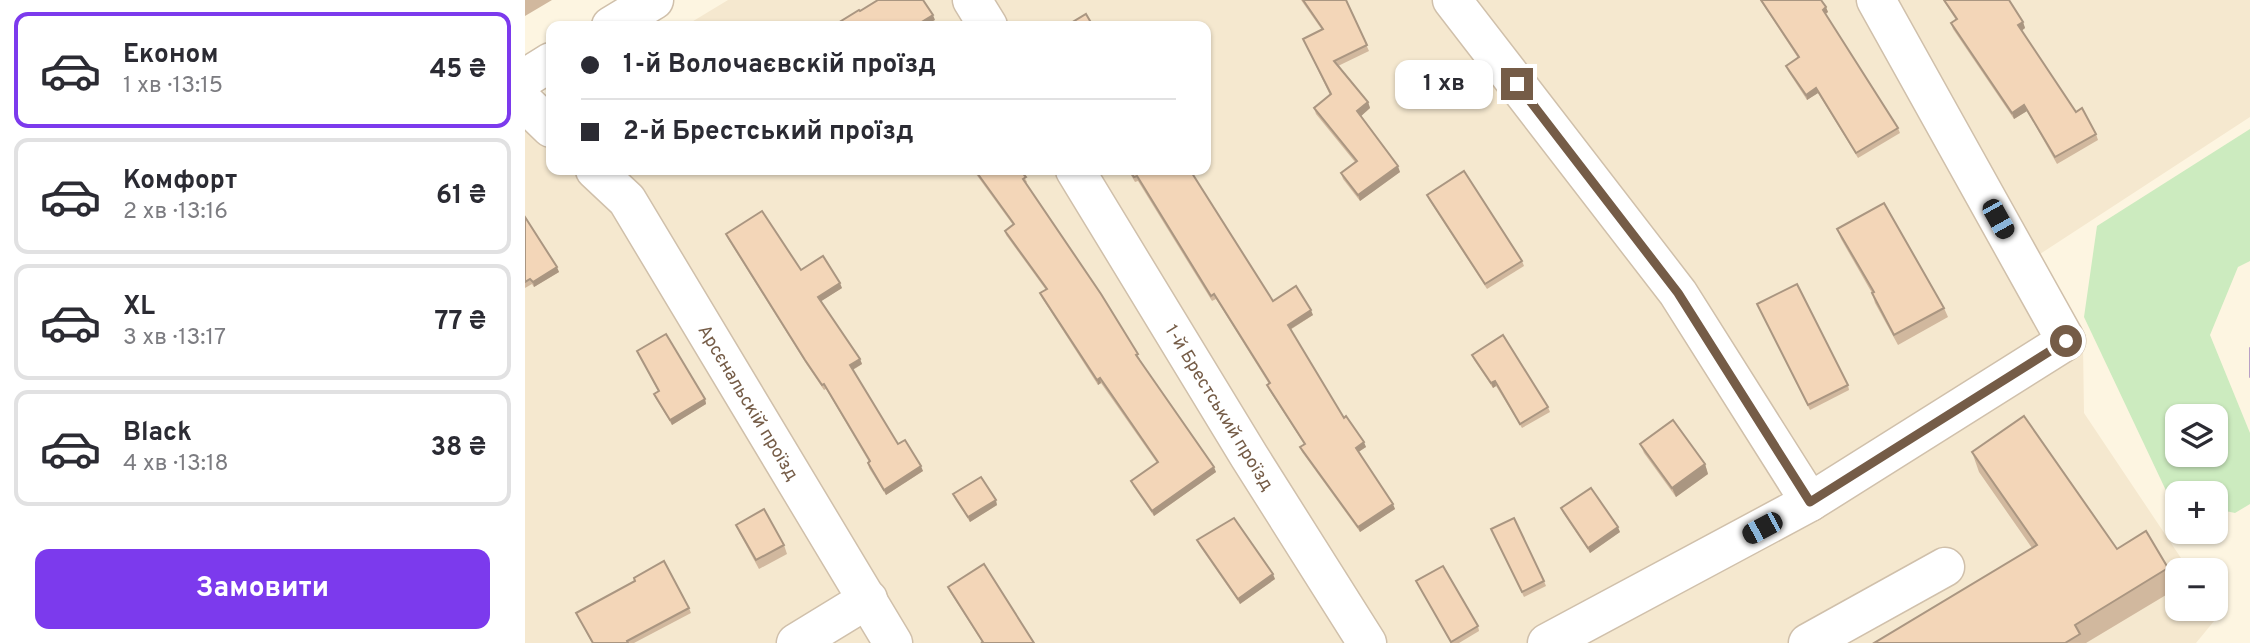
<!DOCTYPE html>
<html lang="uk">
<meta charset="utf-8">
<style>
:root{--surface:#fff;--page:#f2f2f3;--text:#2b2b33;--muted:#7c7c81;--line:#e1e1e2;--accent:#7c3aed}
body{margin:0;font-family:Overpass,sans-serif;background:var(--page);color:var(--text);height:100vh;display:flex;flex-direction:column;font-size:26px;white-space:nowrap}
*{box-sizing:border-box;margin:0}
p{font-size:23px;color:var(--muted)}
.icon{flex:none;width:38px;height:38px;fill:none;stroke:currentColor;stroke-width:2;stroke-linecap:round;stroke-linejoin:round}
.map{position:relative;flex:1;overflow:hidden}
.drawer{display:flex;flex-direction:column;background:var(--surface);width:525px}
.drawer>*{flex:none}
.banner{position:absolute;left:21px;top:21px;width:665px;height:154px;border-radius:14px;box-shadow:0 2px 5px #0004;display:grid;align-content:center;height:154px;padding:0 35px;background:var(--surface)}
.tools{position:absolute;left:1640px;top:404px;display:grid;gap:14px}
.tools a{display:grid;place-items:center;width:63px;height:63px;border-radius:14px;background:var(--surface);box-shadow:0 2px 5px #0004;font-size:35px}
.end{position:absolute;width:32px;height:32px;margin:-16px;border:9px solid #755c47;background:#fff;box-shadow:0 0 0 4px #fff}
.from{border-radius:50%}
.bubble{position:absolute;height:49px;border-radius:14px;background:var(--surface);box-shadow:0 2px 5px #0004;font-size:23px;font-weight:700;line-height:49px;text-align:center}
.car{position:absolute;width:21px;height:42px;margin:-21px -10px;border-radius:9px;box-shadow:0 0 5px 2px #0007;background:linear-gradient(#222 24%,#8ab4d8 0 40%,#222 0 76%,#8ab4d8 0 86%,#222 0)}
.banner b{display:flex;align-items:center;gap:24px;height:66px;font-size:26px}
.banner b+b{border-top:2px solid var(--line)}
.banner i{width:18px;height:18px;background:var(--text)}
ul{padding:12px 0 0;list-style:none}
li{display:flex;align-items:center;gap:21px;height:116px;margin:0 14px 10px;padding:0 21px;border:4px solid var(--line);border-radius:14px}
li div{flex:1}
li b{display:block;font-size:26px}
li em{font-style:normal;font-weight:700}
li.selected{border-color:var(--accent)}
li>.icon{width:63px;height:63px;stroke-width:1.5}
.primary-button{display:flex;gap:14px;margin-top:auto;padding:14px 35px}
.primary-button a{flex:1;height:80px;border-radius:14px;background:var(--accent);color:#fff;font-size:28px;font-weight:700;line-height:80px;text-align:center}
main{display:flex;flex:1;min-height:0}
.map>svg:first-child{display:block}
</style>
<main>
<section class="drawer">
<ul>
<li class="selected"><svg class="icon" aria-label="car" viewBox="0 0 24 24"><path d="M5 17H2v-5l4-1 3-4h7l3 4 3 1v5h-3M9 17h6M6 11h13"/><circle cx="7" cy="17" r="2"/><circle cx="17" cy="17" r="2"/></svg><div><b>Економ</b><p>1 хв · 13:15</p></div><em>45 ₴</em></li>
<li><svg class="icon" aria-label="car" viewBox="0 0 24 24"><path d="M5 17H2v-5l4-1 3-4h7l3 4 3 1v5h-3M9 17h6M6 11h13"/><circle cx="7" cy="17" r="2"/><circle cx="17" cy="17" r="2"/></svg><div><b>Комфорт</b><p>2 хв · 13:16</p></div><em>61 ₴</em></li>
<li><svg class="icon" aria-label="car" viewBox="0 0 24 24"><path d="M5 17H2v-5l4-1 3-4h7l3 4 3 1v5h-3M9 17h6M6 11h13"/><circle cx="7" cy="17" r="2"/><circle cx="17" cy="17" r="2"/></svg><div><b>XL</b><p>3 хв · 13:17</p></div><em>77 ₴</em></li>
<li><svg class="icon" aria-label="car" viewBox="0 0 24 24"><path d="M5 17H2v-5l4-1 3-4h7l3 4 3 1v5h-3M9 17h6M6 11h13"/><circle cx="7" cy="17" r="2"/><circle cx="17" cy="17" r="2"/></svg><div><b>Black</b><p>4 хв · 13:18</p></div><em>38 ₴</em></li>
</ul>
<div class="primary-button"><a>Замовити</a></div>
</section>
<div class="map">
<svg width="1725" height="643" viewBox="0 0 1725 643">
<rect width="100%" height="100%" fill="#fdf5e1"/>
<!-- residential -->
<polygon fill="#f5e8cf" points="203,0 1725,0 1725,117 1515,254 1558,345 1559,413 1664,570 1652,570 1652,609 1689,609 1694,615 1671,643 0,643 0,123 26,108 26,170 681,170 681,26 160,26"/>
<!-- green -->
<path fill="#ccebbf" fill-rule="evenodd" d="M1725,129v132l-12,6 -28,68 40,98v71l-15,9 -19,-4 -1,-15h-38v7l-7,-2 -86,-182 13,-91zM1652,416h38v39h-38z"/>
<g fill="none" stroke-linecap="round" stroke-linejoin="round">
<defs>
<g id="minor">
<polyline points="447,0 463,26"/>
<polyline points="927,0 1153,293 1285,502"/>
<polyline points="86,26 129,0"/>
<polyline points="0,78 26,62"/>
<polyline points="0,103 26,128"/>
<path id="s1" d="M70,170l32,30 266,443"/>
<path id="s2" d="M550,170l174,286 118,187"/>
<polyline points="271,643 343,599"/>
<polyline points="1022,643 1285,502 1541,341 1351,0"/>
<polyline points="1283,643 1420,567"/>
</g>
</defs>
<!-- minor casing -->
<use href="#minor" stroke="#d0c0ab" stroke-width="41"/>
<!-- minor -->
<use href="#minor" stroke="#fff" stroke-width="38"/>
<!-- tram -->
<polyline stroke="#b9a0c6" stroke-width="2" points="1725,348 1725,377"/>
</g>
<!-- wall -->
<g fill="#d1b89e">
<polygon points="0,0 27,0 0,16"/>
<polygon points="776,0 821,0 844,51 813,66 843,102 845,108 836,116 875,172 835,201 818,179 816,173 830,162 791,114 789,108 805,95 778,39 797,30"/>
<polygon points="1235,0 1296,0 1303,12 1300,14 1373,128 1375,133 1333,158 1293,93 1282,100 1263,71 1261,66 1273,58"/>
<polygon points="1418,0 1484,0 1498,22 1500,28 1496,31 1551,112 1571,134 1573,140 1532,164 1502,111 1489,119 1428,29 1426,23 1431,20"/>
<polygon points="448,170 495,170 502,182 501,183 615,359 614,360 691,472 629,516 608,486 606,481 632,463 576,383 573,385 517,298 515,293 521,290 481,235 480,231 488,225"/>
<polygon points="603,170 665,170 748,301 788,315 765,330 819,418 841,447 833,452 870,509 835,532 777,452 775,447 779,444 744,390 742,385 744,384 691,299 687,301 613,181 610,182"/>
<polygon points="902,195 997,261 999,266 962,289 904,200"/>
<polygon points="0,217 34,272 9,287 7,284 0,288"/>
<polygon points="1312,229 1419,308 1423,317 1373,345 1350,303 1347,293 1316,239"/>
<polygon points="201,234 317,288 296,301 335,359 337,364 328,370 373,444 398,471 361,495 344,468 343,463 344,462 301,389 299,390 282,365 203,239"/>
<polygon points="1232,304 1323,385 1324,390 1285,410"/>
<polygon points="112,351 180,399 181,404 147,425 131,399 129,394 133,391"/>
<polygon points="947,355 1023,407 1025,412 997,428 971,386 968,388 949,360"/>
<polygon points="1115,444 1180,464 1183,474 1151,497 1119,453"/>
<polygon points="1447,452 1592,549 1643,568 1651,589 1561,643 1349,643 1507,548 1454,472"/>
<polygon points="428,494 472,505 445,522 430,499"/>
<polygon points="1036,508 1095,532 1065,553 1038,513"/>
<polygon points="211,525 259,545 262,554 234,569 215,534"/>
<polygon points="966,529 1019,581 1021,586 999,597"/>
<polygon points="672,540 750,579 715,604 674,545"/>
<polygon points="891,581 953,626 954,631 934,643 926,643"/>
<polygon points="423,587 509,643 457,642 425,592"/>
<polygon points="164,608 166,613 109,643 67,643 51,613"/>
</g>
<!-- shaded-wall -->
<g fill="#aa9681">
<polygon points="1301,7 1303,12 1299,15 1298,10"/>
<polygon points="408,15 410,20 399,26 390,26"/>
<polygon points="1498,22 1500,28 1495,32 1493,25"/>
<polygon points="1291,88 1293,93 1282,100 1281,95"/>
<polygon points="843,102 845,108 835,117 832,111"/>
<polygon points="1499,105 1502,111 1489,119 1487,113"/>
<polygon points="873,166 875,172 835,201 833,195"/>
<polygon points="32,267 34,272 9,287 8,282"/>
<polygon points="315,283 317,288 295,302 293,297"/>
<polygon points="786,310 788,315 764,330 763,325"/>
<polygon points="335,359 337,364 327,370 325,365"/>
<polygon points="575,378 576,383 573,385 572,380"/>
<polygon points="970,381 971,386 968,388 966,383"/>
<polygon points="180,399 181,404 147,425 145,420"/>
<polygon points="839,442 841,447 832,453 831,448"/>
<polygon points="1180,464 1183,474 1151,497 1147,488"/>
<polygon points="396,466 398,471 361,495 359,490"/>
<polygon points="689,467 691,472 629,516 627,511"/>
<polygon points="471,500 472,505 445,522 443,517"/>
<polygon points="868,504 870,509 835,532 833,527"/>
<polygon points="1093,527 1095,532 1065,553 1063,548"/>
<polygon points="748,574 750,579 715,604 713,599"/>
</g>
<!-- building -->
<g fill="#f3d6b8" stroke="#aa9681" stroke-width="2">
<polygon points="353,0 398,0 408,15 390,26 308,26 334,10 335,11"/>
<polygon points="778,0 821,0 842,45 809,61 843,102 832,111 873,166 833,195 816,173 832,161 789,108 806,94 778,39 798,29"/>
<polygon points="1236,0 1296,0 1301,7 1298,10 1373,128 1331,153 1291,88 1281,95 1261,66 1274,57"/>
<polygon points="1419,0 1484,0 1498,22 1493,25 1551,112 1557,108 1571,134 1530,157 1499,105 1487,113 1426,23 1432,19"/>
<polygon points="561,14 568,26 541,26"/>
<polygon points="450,170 495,170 501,177 498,179 576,294 613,354 611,355 689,467 627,511 606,481 633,462 575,378 572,380 515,293 522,289 480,231 489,224"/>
<polygon points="604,170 665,170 748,301 771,286 786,310 763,325 819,418 821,416 839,442 831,448 868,504 833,527 775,447 780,444 742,385 745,383 689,294 686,296 612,176 609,177"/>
<polygon points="939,171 997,261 960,284 902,195"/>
<polygon points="1359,203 1419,308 1369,335 1347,293 1349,292 1312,229"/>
<polygon points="237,211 276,270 298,256 315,283 293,297 335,359 325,365 373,444 380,440 396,466 359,490 343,463 345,461 299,384 297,385 280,360 201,234"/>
<polygon points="0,217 32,267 8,282 5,279 0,282"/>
<polygon points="1272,284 1323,385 1283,405 1232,304"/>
<polygon points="141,334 180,399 145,420 129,394 134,391 112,351"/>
<polygon points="978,335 1023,407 995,424 970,381 966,383 947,355"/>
<polygon points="1499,416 1592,549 1621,531 1643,568 1550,625 1555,634 1540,643 1349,643 1512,545 1447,452"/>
<polygon points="1148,420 1180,464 1147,488 1115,444"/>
<polygon points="456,477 471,500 443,517 428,494"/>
<polygon points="1066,488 1093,527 1063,548 1036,508"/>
<polygon points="239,509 259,545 231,560 211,525"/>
<polygon points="709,518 748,574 713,599 672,540"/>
<polygon points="989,518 1019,581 997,592 966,529"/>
<polygon points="139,561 164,608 102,641 103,643 68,643 51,613 110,581 109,578"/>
<polygon points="459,564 509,643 456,643 458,642 423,587"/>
<polygon points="918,566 953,626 926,642 891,581"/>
</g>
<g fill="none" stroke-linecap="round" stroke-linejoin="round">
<!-- route -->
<polyline stroke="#755c47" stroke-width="9" points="992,84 1153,293 1285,502 1541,341"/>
</g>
<g text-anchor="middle" stroke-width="7" stroke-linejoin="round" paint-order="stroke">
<!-- street labels -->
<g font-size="18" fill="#755c47" stroke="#fff8e8">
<text dy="6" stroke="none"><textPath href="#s1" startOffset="280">Арсєнальскій проїзд</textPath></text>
<text dy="6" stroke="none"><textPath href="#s2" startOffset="278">1-й Брестський проїзд</textPath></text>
</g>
</g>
</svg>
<div class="tools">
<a><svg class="icon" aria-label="layers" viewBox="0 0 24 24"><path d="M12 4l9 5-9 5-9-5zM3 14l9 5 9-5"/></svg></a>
<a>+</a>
<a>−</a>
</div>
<i class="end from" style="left:1541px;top:341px"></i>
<i class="end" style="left:992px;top:84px"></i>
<div class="bubble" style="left:870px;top:60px;width:98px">1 хв</div>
<i class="car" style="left:1473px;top:219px;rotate:151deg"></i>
<i class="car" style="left:1237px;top:528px;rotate:242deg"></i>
<div class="banner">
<b><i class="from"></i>1-й Волочаєвскій проїзд</b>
<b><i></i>2-й Брестський проїзд</b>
</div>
</div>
</main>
